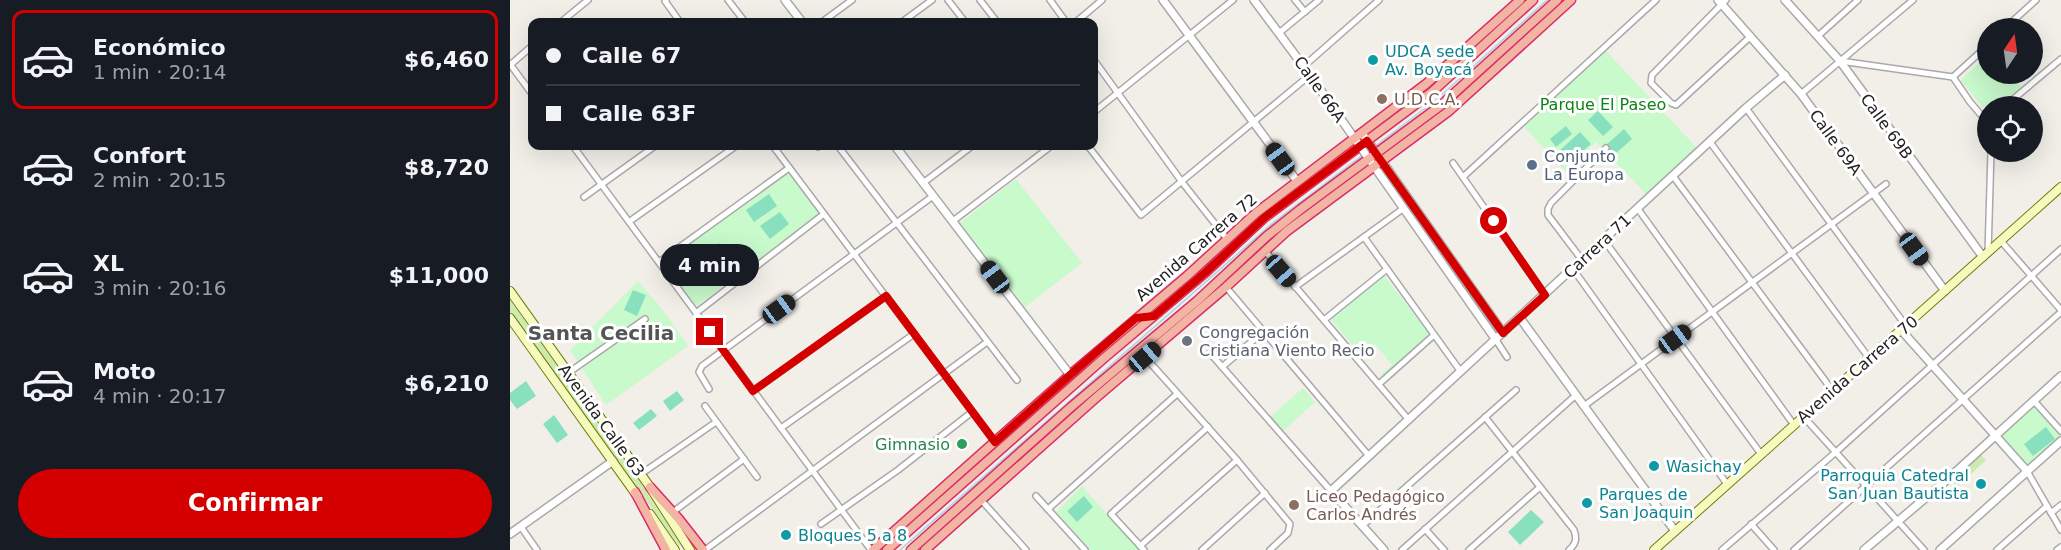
<!DOCTYPE html>
<html lang="es">
<meta charset="utf-8">
<style>
:root{--surface:#171b24;--page:#20242c;--text:#f1f3f6;--muted:#9ea1a6;--line:#363941;--accent:#d40000}
body{margin:0;font-family:"DejaVu Sans",sans-serif;background:var(--page);color:var(--text);height:100vh;display:flex;flex-direction:column;font-size:22px;white-space:nowrap}
*{box-sizing:border-box;margin:0}
p{font-size:20px;color:var(--muted)}
.icon{flex:none;width:33px;height:33px;fill:none;stroke:currentColor;stroke-width:2;stroke-linecap:round;stroke-linejoin:round}
.map{position:relative;flex:1;overflow:hidden}
.drawer{display:flex;flex-direction:column;background:var(--surface);width:510px}
.drawer>*{flex:none}
.top-card{position:absolute;left:18px;top:18px;width:570px;height:132px;border-radius:12px;box-shadow:0 6px 24px #0002;display:grid;align-content:center;height:132px;padding:0 18px;background:var(--surface)}
.needle{width:39px;rotate:13deg}
.buttons{position:absolute;left:1467px;top:18px;display:grid;gap:12px}
.buttons a{display:grid;place-items:center;width:66px;height:66px;border-radius:50%;background:var(--surface);box-shadow:0 6px 24px #0002;font-size:30px}
.end{position:absolute;width:27px;height:27px;margin:-14px;border:8px solid #d40000;background:#fff;box-shadow:0 0 0 3px #fff}
.from{border-radius:50%}
.bubble{position:absolute;height:42px;border-radius:21px;background:var(--surface);box-shadow:0 6px 24px #0002;font-size:20px;font-weight:700;line-height:42px;text-align:center}
.car{position:absolute;width:18px;height:36px;margin:-18px -9px;border-radius:8px;box-shadow:0 0 4px 2px #0007;background:linear-gradient(#222 24%,#8ab4d8 0 40%,#222 0 76%,#8ab4d8 0 86%,#222 0)}
.top-card b{display:flex;align-items:center;gap:21px;height:57px;font-size:22px}
.top-card b+b{border-top:2px solid var(--line)}
.top-card i{width:15px;height:15px;background:var(--text)}
ul{padding:10px 0 0;list-style:none}
li{display:flex;align-items:center;gap:18px;height:99px;margin:0 12px 9px;padding:0 6px;border:3px solid transparent;border-radius:12px}
li div{flex:1}
li b{display:block;font-size:22px}
li em{font-style:normal;font-weight:700}
li.current{border-color:var(--accent)}
li>.icon{width:54px;height:54px;stroke-width:1.5}
.primary-button{display:flex;gap:12px;margin-top:auto;padding:12px 18px}
.primary-button a{flex:1;height:69px;border-radius:36px;background:var(--accent);color:#fff;font-size:24px;font-weight:700;line-height:69px;text-align:center}
main{display:flex;flex:1;min-height:0}
.map>svg:first-child{display:block}
</style>
<main>
<section class="drawer">
<ul>
<li class="current"><svg class="icon" aria-label="car" viewBox="0 0 24 24"><path d="M5 17H2v-5l4-1 3-4h7l3 4 3 1v5h-3M9 17h6M6 11h13"/><circle cx="7" cy="17" r="2"/><circle cx="17" cy="17" r="2"/></svg><div><b>Económico</b><p>1 min · 20:14</p></div><em>$6,460</em></li>
<li><svg class="icon" aria-label="car" viewBox="0 0 24 24"><path d="M5 17H2v-5l4-1 3-4h7l3 4 3 1v5h-3M9 17h6M6 11h13"/><circle cx="7" cy="17" r="2"/><circle cx="17" cy="17" r="2"/></svg><div><b>Confort</b><p>2 min · 20:15</p></div><em>$8,720</em></li>
<li><svg class="icon" aria-label="car" viewBox="0 0 24 24"><path d="M5 17H2v-5l4-1 3-4h7l3 4 3 1v5h-3M9 17h6M6 11h13"/><circle cx="7" cy="17" r="2"/><circle cx="17" cy="17" r="2"/></svg><div><b>XL</b><p>3 min · 20:16</p></div><em>$11,000</em></li>
<li><svg class="icon" aria-label="car" viewBox="0 0 24 24"><path d="M5 17H2v-5l4-1 3-4h7l3 4 3 1v5h-3M9 17h6M6 11h13"/><circle cx="7" cy="17" r="2"/><circle cx="17" cy="17" r="2"/></svg><div><b>Moto</b><p>4 min · 20:17</p></div><em>$6,210</em></li>
</ul>
<div class="primary-button"><a>Confirmar</a></div>
</section>
<div class="map">
<svg width="1551" height="550" viewBox="0 0 1551 550">
<rect width="100%" height="100%" fill="#f2efe9"/>
<!-- grass -->
<g fill="#cdebb0">
<polygon points="0,299 118,463 170,544 169,546 0,312"/>
<polygon points="1471,455 1476,460 1447,487 1442,481"/>
</g>
<!-- park -->
<g fill="#c8facc">
<polygon points="1096,51 1188,149 1138,196 1086,142 1055,170 1014,127"/>
<polygon points="1477,55 1478,74 1501,74 1514,90 1494,106 1478,106 1477,113 1451,80"/>
<polygon points="279,171 311,214 186,306 154,263"/>
<polygon points="506,179 572,263 515,307 450,223"/>
<polygon points="872,273 921,336 875,378 871,374 882,365 865,344 852,356 870,379 817,314"/>
<polygon points="128,281 156,314 178,346 96,405 60,350"/>
<polygon points="793,388 805,402 773,431 760,417"/>
<polygon points="1524,406 1551,436 1518,465 1491,435"/>
<polygon points="572,486 629,550 581,550 546,512"/>
</g>
<!-- pitch -->
<g fill="#88e0be">
<polygon points="1088,111 1103,127 1093,136 1078,120"/>
<polygon points="1056,126 1062,134 1046,147 1040,139"/>
<polygon points="1114,129 1122,139 1104,155 1096,145"/>
<polygon points="1070,132 1081,144 1057,165 1047,153"/>
<polygon points="259,194 267,206 244,222 236,210"/>
<polygon points="270,212 279,224 260,239 250,226"/>
<polygon points="209,243 219,256 198,272 188,259"/>
<polygon points="123,290 136,295 127,316 114,310"/>
<polygon points="16,381 26,396 7,409 0,400 0,393"/>
<polygon points="167,391 174,400 160,411 153,401"/>
<polygon points="141,409 147,416 129,430 123,423"/>
<polygon points="44,415 58,435 47,443 33,424"/>
<polygon points="1536,427 1545,439 1523,456 1514,444"/>
<polygon points="574,496 583,507 567,522 557,511"/>
<polygon points="1021,510 1034,522 1010,545 998,532"/>
</g>
<g fill="none" stroke-linecap="round" stroke-linejoin="round">
<!-- stream -->
<g stroke="#aad3df" stroke-width="1.5">
<polyline points="864,147 925,101 1037,0"/>
<polyline points="390,550 764,222 853,155"/>
</g>
<defs>
<g id="minor">
<polyline points="156,0 155,1 170,22"/>
<polyline points="218,0 235,22"/>
<polyline points="438,0 455,22"/>
<polyline points="470,0 487,22"/>
<polyline points="540,0 556,22"/>
<polyline points="785,0 795,12"/>
<polyline points="1216,0 1142,75 1141,83 1161,103 1166,105 1241,36"/>
<polyline points="51,22 78,0"/>
<polyline points="312,22 342,0"/>
<polyline points="392,22 422,0"/>
<polyline points="566,22 592,0"/>
<polyline points="1495,28 1526,0"/>
<polyline points="769,33 809,0"/>
<polyline points="1308,36 1348,0"/>
<polyline points="584,60 672,182 717,239"/>
<polyline points="1330,61 1443,77"/>
<polyline points="0,64 22,94"/>
<polyline points="0,65 22,46"/>
<polyline points="794,66 869,0"/>
<polyline points="1443,77 1460,102 1478,123"/>
<polyline points="1443,77 1478,45"/>
<polyline points="1291,94 1403,0"/>
<polyline points="1495,106 1551,59"/>
<polyline points="1236,108 1396,326"/>
<polyline points="584,112 723,0"/>
<polyline points="1200,142 1359,358"/>
<polyline points="63,146 361,550"/>
<polyline points="263,146 485,442"/>
<polyline points="328,146 507,380"/>
<polyline points="578,146 631,215 800,75"/>
<polyline points="308,147 310,146"/>
<polyline points="943,163 1035,295"/>
<polyline points="1163,176 1322,390"/>
<polyline points="953,177 1146,0"/>
<polyline points="413,183 462,146"/>
<polyline points="74,197 145,146"/>
<polyline points="1128,209 1284,425"/>
<polyline points="120,221 226,146"/>
<polyline points="443,221 541,146"/>
<polyline points="854,237 951,372"/>
<polyline points="1094,240 1251,454"/>
<polyline points="1491,241 1551,310"/>
<polyline points="755,251 899,420"/>
<polyline points="1478,253 1481,152"/>
<polyline points="1072,260 1038,215 1038,209 1041,203 1096,148"/>
<polyline points="149,262 279,168"/>
<polyline points="1063,269 1217,484"/>
<polyline points="716,287 859,456"/>
<polyline points="785,287 894,208"/>
<polyline points="186,313 314,214"/>
<polyline points="814,320 877,269"/>
<polyline points="986,340 997,357"/>
<polyline points="700,353 821,491"/>
<polyline points="635,357 727,460 780,524 778,533 760,550"/>
<polyline points="712,367 753,332"/>
<polyline points="58,373 135,319"/>
<polyline points="869,384 924,335"/>
<polyline points="199,389 189,372 192,366 423,196"/>
<polyline points="243,391 376,296"/>
<polyline points="1524,401 1551,431"/>
<polyline points="195,406 247,477"/>
<polyline points="1074,406 1376,184"/>
<polyline points="1293,416 1414,550"/>
<path d="M975,417l89,113c3,9 2,14 -5,20"/>
<polyline points="271,428 404,334"/>
<polyline points="1517,471 1551,530"/>
<polyline points="131,474 206,422"/>
<polyline points="526,496 575,550"/>
<polyline points="472,501 516,550"/>
<polyline points="538,509 667,394"/>
<polyline points="163,512 234,459"/>
<polyline points="1541,513 1551,505"/>
<polyline points="311,524 388,470 462,412"/>
<polyline points="1241,524 1264,550"/>
<polyline points="852,526 1006,390"/>
<polyline points="11,527 27,550"/>
<polyline points="915,529 934,550"/>
<polyline points="630,546 727,460"/>
<polyline points="195,550 477,342"/>
<polyline points="634,550 601,514 698,427"/>
<polyline points="692,550 755,493"/>
<polyline points="892,550 1066,395"/>
<polyline points="959,550 1030,487"/>
<polyline points="1212,550 1326,452 1551,249"/>
<polyline points="1284,550 1551,312"/>
<polyline points="1487,550 1537,506"/>
<polyline points="1547,550 1551,547"/>
</g>
<g id="tertiary">
<polyline points="275,0 292,22"/>
<polyline points="653,0 787,181"/>
<polyline points="744,0 800,75 986,340"/>
<polyline points="1208,0 1291,94 1435,291"/>
<polyline points="1275,0 1330,61 1473,257"/>
<polyline points="852,133 993,333"/>
<polyline points="385,146 560,375"/>
<polyline points="1010,318 1165,531"/>
<polyline points="1391,330 1517,471"/>
<polyline points="0,534 103,461"/>
<polyline points="874,550 821,491 1236,108 1275,75"/>
<polyline points="1354,550 1439,478 1551,376"/>
<polyline points="1430,550 1551,441"/>
</g>
<g id="secondary">
<polyline points="0,291 140,487 180,550"/>
<polyline points="0,318 128,497"/>
<polyline points="140,514 165,550"/>
<polyline points="1144,550 1551,187"/>
</g>
<g id="trunk">
<polyline points="140,487 168,518 193,550"/>
<polyline points="125,492 156,550"/>
<polyline points="363,550 560,375 677,276 746,213 916,84 1010,0"/>
<polyline points="377,550 593,359 697,271 755,217 922,92 1023,0"/>
<polyline points="401,550 560,408 687,301 757,236 791,209 930,106 1047,0"/>
<polyline points="415,550 588,396 716,287 777,231 939,111 1061,0"/>
</g>
</defs>
<!-- minor casing -->
<use href="#minor" stroke="#a9a9a9" stroke-width="8"/>
<!-- tertiary casing -->
<use href="#tertiary" stroke="#a9a9a9" stroke-width="10"/>
<!-- secondary casing -->
<use href="#secondary" stroke="#707d05" stroke-width="10"/>
<!-- trunk casing -->
<use href="#trunk" stroke="#dc2a67" stroke-width="11"/>
<!-- minor -->
<use href="#minor" stroke="#fff" stroke-width="5"/>
<!-- tertiary -->
<use href="#tertiary" stroke="#fff" stroke-width="7"/>
<!-- secondary -->
<use href="#secondary" stroke="#f7fabf" stroke-width="8"/>
<!-- trunk -->
<use href="#trunk" stroke="#f2b4a3" stroke-width="8"/>
</g>
<g fill="none" stroke-linecap="round" stroke-linejoin="round">
<!-- route -->
<polyline stroke="#d40000" stroke-width="8" points="200,332 243,391 376,296 485,442 560,375 626,318 644,316 697,271 755,217 857,141 993,333 1035,295 984,221"/>
</g>
<!-- markers -->
<g fill="#0f9aa8" stroke="#fff" stroke-width="2">
<circle cx="863" cy="60" r="6"/>
<circle cx="1144" cy="466" r="6"/>
<circle cx="1471" cy="484" r="6"/>
<circle cx="1077" cy="503" r="6"/>
<circle cx="276" cy="535" r="6"/>
</g>
<g fill="#8d6e63" stroke="#fff" stroke-width="2">
<circle cx="872" cy="99" r="6"/>
<circle cx="784" cy="505" r="6"/>
</g>
<circle fill="#5c6f8a" stroke="#fff" stroke-width="2" cx="1022" cy="165" r="6"/>
<circle fill="#6b7280" stroke="#fff" stroke-width="2" cx="677" cy="341" r="6"/>
<circle fill="#2e9e5b" stroke="#fff" stroke-width="2" cx="452" cy="444" r="6"/>
<g text-anchor="middle" stroke-width="6" stroke-linejoin="round" paint-order="stroke">
<!-- culture labels -->
<g font-size="16" fill="#0d838f" stroke="#fff" text-anchor="start">
<text x="875" y="57">UDCA sede<tspan x="875" dy="18">Av. Boyacá</tspan></text>
<text x="1156" y="472">Wasichay</text>
<text x="1459" y="481" text-anchor="end">Parroquia Catedral<tspan x="1459" dy="18">San Juan Bautista</tspan></text>
<text x="1089" y="500">Parques de<tspan x="1089" dy="18">San Joaquin</tspan></text>
<text x="288" y="541">Bloques 5 a 8</text>
</g>
<!-- street labels -->
<g font-size="16" fill="#222" stroke="#fff">
<text transform="translate(810 89) rotate(55)" y="6">Calle 66A</text>
<text transform="translate(1377 126) rotate(54)" y="6">Calle 69B</text>
<text transform="translate(1326 142) rotate(54)" y="6">Calle 69A</text>
<text transform="translate(1087 246) rotate(-43)" y="6">Carrera 71</text>
<text transform="translate(686 247) rotate(-41)" y="6">Avenida Carrera 72</text>
<text transform="translate(1347 369) rotate(-41)" y="6">Avenida Carrera 70</text>
<text transform="translate(92 420) rotate(54)" y="6">Avenida Calle 63</text>
</g>
<!-- education labels -->
<g font-size="16" fill="#785e54" stroke="#fff" text-anchor="start">
<text x="884" y="105">U.D.C.A.</text>
<text x="796" y="502">Liceo Pedagógico<tspan x="796" dy="18">Carlos Andrés</tspan></text>
</g>
<!-- park labels -->
<g font-size="16" fill="#0c8416" stroke="#fff">
<text x="1093" y="110">Parque El Paseo</text>
</g>
<!-- service labels -->
<g font-size="16" fill="#4e5e75" stroke="#fff" text-anchor="start">
<text x="1034" y="162">Conjunto<tspan x="1034" dy="18">La Europa</tspan></text>
</g>
<!-- worship labels -->
<g font-size="16" fill="#5b616d" stroke="#fff" text-anchor="start">
<text x="689" y="338">Congregación<tspan x="689" dy="18">Cristiana Viento Recio</tspan></text>
</g>
<!-- leisure labels -->
<g font-size="16" fill="#27864d" stroke="#fff" text-anchor="end">
<text x="440" y="450">Gimnasio</text>
</g>
<!-- quarter labels -->
<g font-size="20" font-weight="bold" fill="#555" stroke="#fff">
<text x="91" y="340">Santa Cecilia</text>
</g>
</g>
</svg>
<div class="buttons">
<a><svg class="needle" viewBox="-14 -14 28 28"><path d="M0-13l5 13h-10z" fill="#e53935"/><path d="M0 13l5-13h-10z" fill="#9ea1a6"/></svg></a>
<a><svg class="icon" aria-label="locate" viewBox="0 0 24 24"><circle cx="12" cy="12" r="6"/><path d="M12 2v4M12 18v4M2 12h4M18 12h4"/></svg></a>
</div>
<i class="end from" style="left:984px;top:221px"></i>
<i class="end" style="left:200px;top:332px"></i>
<div class="bubble" style="left:150px;top:244px;width:99px">4 min</div>
<i class="car" style="left:770px;top:159px;rotate:324deg"></i>
<i class="car" style="left:1404px;top:249px;rotate:144deg"></i>
<i class="car" style="left:771px;top:271px;rotate:139deg"></i>
<i class="car" style="left:485px;top:277px;rotate:323deg"></i>
<i class="car" style="left:269px;top:309px;rotate:54deg"></i>
<i class="car" style="left:1165px;top:339px;rotate:54deg"></i>
<i class="car" style="left:635px;top:357px;rotate:50deg"></i>
<div class="top-card">
<b><i class="from"></i>Calle 67</b>
<b><i></i>Calle 63F</b>
</div>
</div>
</main>
